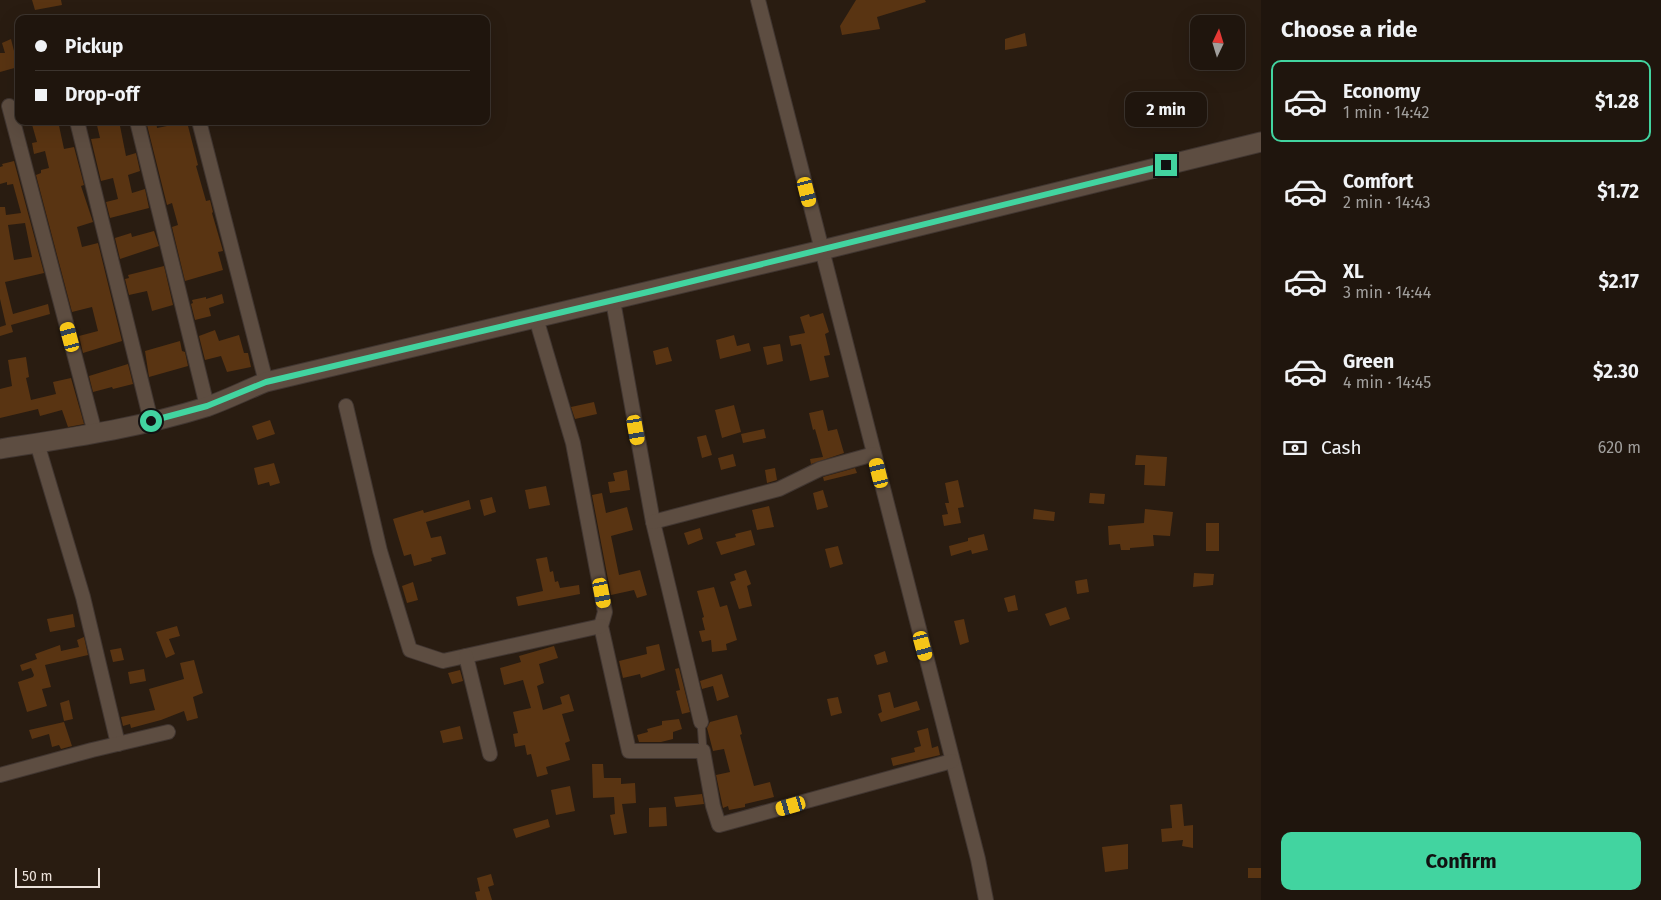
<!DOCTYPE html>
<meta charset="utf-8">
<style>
:root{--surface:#1f150d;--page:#2c221b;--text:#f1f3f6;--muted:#a19f9d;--line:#3c342e;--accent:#42d4a0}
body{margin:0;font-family:"Fira Sans",sans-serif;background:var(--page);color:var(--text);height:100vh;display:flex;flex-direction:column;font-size:19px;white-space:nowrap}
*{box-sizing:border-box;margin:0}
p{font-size:16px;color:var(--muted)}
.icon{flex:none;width:28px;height:28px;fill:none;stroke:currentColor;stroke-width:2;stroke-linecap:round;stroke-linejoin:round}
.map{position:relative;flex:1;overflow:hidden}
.side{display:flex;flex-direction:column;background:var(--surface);width:400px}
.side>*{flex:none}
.banner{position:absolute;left:15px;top:15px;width:475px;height:110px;border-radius:10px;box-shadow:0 5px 20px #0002,0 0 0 1px var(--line);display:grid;align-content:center;height:110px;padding:0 20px;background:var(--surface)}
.needle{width:32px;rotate:4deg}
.controls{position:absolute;left:1190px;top:15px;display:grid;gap:10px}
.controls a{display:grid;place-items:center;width:55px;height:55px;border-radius:10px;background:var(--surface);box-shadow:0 5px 20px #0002,0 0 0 1px var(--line);font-size:25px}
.scale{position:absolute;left:15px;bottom:12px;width:85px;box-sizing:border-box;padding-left:5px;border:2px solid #eae0d9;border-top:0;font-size:14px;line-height:18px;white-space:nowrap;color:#eae0d9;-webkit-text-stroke:4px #291c11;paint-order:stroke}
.end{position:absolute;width:22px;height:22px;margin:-11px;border:6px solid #42d4a0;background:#111;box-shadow:0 0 0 2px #111}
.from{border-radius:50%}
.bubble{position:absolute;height:35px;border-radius:10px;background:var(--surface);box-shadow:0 5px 20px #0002,0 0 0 1px var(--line);font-size:16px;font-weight:700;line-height:35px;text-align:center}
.car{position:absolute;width:15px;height:30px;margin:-15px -8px;border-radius:6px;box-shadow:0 0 4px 1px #0007;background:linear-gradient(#f5c518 24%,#345 0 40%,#f5c518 0 76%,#345 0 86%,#f5c518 0)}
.banner b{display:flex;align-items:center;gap:18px;height:48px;font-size:19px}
.banner b+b{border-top:1px solid var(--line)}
.banner i{width:12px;height:12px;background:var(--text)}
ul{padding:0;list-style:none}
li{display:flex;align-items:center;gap:15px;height:82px;margin:0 10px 8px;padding:0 10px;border:2px solid transparent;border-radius:10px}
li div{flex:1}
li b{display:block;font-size:19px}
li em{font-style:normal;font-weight:700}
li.on{border-color:var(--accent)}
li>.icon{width:45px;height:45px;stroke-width:1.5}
h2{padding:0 20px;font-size:22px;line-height:60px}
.pay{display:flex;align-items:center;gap:12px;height:55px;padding:0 20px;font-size:19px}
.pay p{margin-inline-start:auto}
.primary-button{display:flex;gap:10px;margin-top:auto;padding:10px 20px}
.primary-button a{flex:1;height:58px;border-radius:10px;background:var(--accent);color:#111;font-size:20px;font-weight:700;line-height:58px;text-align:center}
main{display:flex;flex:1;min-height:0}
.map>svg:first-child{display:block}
</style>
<main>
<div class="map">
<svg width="1261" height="900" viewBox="0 0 1261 900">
<rect width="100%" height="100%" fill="#291c11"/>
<!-- building -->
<g fill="#593412" fill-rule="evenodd">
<polygon points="32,0 61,0 62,5 35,10"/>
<polygon points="856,0 925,0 926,2 877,17 880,29 842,35 840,26"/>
<polygon points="1025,33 1027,46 1005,50 1005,39"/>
<polygon points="11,39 18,67 0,72 0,53 5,53 2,43"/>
<polygon points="31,121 58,121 64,149 74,147 84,185 81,186 93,222 77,227 82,247 98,243 122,341 83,353 79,336 98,331 92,307 72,312 36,175 41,173 41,170 49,168 45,151 34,154 32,143 37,142"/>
<polygon points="96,121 119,121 126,156 136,153 140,171 128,175 132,193 145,189 149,208 110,218 106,202 118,199 113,178 101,181 91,139 100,138"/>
<polygon points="146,121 156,121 157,128 187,122 198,165 196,166 206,201 210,200 213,212 212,213 223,251 218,252 223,270 185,281 172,227 178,225 172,203 167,205"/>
<path d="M14,161l30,112 -39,9 8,32 35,-10 2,10 -39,11 2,7 -13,4v-9l6,-2 -6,-26v-92h5l1,8 15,-2 -8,-29 -6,1v-3l-7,2v-17l3,-1 -1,-2zM25,223l7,34 -18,3 -6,-35z"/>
<polygon points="154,231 159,246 120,259 115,238 131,233 132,237"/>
<polygon points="164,266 173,305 152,311 147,291 129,295 125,279 129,278 128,275"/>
<polygon points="222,294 224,303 209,308 211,316 195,320 191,304 193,303 192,300 206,297 206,299"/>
<polygon points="823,313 829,332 825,334 830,355 824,356 829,377 810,381 801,344 791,346 789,336 805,333 800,317 809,314 810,317"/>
<polygon points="215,330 219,341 239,335 244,353 248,353 251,367 227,372 221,356 205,360 199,336"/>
<polygon points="734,335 737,346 749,343 751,351 720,359 716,340"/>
<polygon points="180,341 182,351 185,352 188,366 149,377 145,351"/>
<polygon points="780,344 783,361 767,365 763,347"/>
<polygon points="668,347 672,361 656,365 653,351"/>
<polygon points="26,357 29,377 26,378 31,400 56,394 53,382 71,378 84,424 68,427 62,410 40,416 38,409 0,418 0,389 12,386 8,360"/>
<polygon points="128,364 133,384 113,389 112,387 93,392 89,376"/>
<polygon points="594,402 597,414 575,419 571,407"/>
<polygon points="734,405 741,432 722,438 715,410"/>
<polygon points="823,410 828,431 837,429 844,453 811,464 810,459 823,457 815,429 813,430 809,413"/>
<polygon points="270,420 275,434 257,440 252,426"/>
<polygon points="764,429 766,438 743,443 741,434"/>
<polygon points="706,435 712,455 702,458 697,437"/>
<polygon points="733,454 736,466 721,470 718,458"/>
<polygon points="1136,455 1167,457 1165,486 1144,485 1145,465 1135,465"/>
<polygon points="274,463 280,483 270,486 269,482 258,485 254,468"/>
<polygon points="775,468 777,480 767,483 765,470"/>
<polygon points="855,468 857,473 824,481 823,477"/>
<polygon points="627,470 630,490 610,493 608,482 615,481 613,473"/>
<polygon points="958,480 964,507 958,508 961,523 944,526 942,515 948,514 945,503 949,503 945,483"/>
<polygon points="546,486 550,505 529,509 525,490"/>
<polygon points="823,490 828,507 817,510 813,493"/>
<polygon points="602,493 606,513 627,507 633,530 611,536 619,575 640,570 647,595 637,598 634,590 611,595 592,495"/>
<polygon points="1090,493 1105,494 1104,504 1089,503"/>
<polygon points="492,497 496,512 484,516 480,500"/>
<polygon points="469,500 471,509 426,522 431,538 441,536 446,554 431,558 432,561 414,566 411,554 404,556 393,519 423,510 424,513"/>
<polygon points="769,506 774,527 757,530 752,510"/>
<polygon points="1034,509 1055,512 1054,521 1033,519"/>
<polygon points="1145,509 1173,512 1170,536 1153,535 1154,546 1130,548 1130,550 1121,550 1120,544 1109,545 1108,526 1144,523"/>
<rect x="1206" y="523" width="13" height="28"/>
<polygon points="700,528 703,539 688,545 684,533"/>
<polygon points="751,530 755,545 721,555 716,542 736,537 735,534"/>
<polygon points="984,534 988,550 972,554 971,550 951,556 949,546 968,541 968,538"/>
<polygon points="838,546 843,564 830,568 825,549"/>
<polygon points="547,557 550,572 553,571 555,582 558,581 560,588 579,585 580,594 518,606 516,597 543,591 536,559"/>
<polygon points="746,570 751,584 747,586 752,606 739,609 730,582 736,580 734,574"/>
<polygon points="1194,573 1214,574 1213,585 1193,587"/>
<polygon points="1087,579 1089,592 1077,594 1075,581"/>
<polygon points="413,582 418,600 407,603 402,586"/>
<polygon points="714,587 720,607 727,605 737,640 726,644 727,650 712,652 711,640 702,642 699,631 705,630 702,618 704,617 697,591"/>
<polygon points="1015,595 1018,610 1008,612 1004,598"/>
<polygon points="1066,607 1070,619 1050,626 1045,614"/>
<polygon points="73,614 75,627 50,632 47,619"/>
<polygon points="964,619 969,642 960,645 954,621"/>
<polygon points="177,626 180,636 169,639 175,654 166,658 156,632"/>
<polygon points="84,637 88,655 45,665 51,687 42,689 47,706 27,712 18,682 33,677 34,675 31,668 22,671 20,665 37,659 35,654 60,645 61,651 79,647 77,640"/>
<polygon points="659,644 665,670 641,678 640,674 623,678 619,661 647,654 646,647"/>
<polygon points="554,646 558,658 539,664 544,683 537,686 543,710 562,704 560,697 569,694 574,711 562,714 570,741 565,743 570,760 546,767 548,774 537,777 531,754 527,755 525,745 515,747 513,734 518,733 513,712 531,708 523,680 504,685 500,668 521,662 519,656"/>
<polygon points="121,648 124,660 113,662 110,650"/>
<polygon points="885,651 888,662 877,665 874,655"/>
<polygon points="194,660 203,693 193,697 198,718 187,721 184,711 161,720 131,728 130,724 123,726 121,717 155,710 149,689 184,679 180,663"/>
<polygon points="679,668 690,712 682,714 676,691 680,690 675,669"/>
<polygon points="144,669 146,681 130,684 128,672"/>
<polygon points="460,670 463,681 452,684 448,673"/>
<polygon points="722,674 729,697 717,701 713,686 702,689 700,681"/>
<polygon points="890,692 894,708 917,701 920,710 881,722 878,714 882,712 878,695"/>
<polygon points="838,697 842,713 831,716 827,699"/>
<polygon points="69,700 73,719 64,721 60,703"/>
<polygon points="737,715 742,734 740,735 754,786 770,782 774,797 745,804 745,807 729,810 728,806 723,808 716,775 730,772 724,749 713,751 707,728 710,722"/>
<polygon points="679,719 682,729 673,732 673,739 661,742 639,742 637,735 648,732 647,729 662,725 662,721"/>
<polygon points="64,722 72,746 61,749 59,745 52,747 49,734 32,739 29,730"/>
<polygon points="460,726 463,739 443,743 440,731"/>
<polygon points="928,728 932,748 938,746 940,755 893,766 891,758 915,752 914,748 921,746 917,731"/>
<polygon points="592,764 603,764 604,778 621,778 621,784 635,783 636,803 622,804 627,833 614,835 610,815 615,814 614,797 593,798"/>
<polygon points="570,786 575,811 556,815 551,790"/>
<polygon points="702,794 704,804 676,807 674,797"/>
<polygon points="1182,804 1184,826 1193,825 1193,848 1182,846 1183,840 1162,842 1161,829 1172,828 1170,805"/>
<polygon points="666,807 667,826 649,827 649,808"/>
<polygon points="548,819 550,827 516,838 513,829"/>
<polygon points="1128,844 1128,869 1105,872 1102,847"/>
<rect x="1248" y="868" width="13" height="10"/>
<polygon points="491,874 494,885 488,887 492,900 477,900 475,892 480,891 477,878"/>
</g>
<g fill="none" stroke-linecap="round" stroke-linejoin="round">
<defs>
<polyline id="lane" points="701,722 703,751"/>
<g id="street">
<polyline points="758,0 978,859 986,900"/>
<polyline points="9,106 95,433"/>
<polyline points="77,121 151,421"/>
<polyline points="137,121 207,406"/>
<polyline points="199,121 266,382"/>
<polyline points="613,301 653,522 701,722"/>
<polyline points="536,318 573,443 605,612 601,626 629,751 703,751 713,806 719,825 952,761"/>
<polyline points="346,406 380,551 410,650 443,661 601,626"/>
<polyline points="37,443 83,597 118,744"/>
<polyline points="653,522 779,489 820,469 874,454"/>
<polyline points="466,656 490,754"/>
<polyline points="0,775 92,750 168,732"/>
</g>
<path id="secondary" d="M0,449c69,-11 139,-21 206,-42 20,-7 40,-17 60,-25l556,-132 439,-108"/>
</defs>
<!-- lane casing -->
<use href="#lane" stroke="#413631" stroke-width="9"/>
<!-- street casing -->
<use href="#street" stroke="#413631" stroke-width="16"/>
<!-- secondary casing -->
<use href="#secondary" stroke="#413631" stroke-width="21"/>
<!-- lane -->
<use href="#lane" stroke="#5d4d41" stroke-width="7"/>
<!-- street -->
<use href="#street" stroke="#5d4d41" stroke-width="14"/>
<!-- secondary -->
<use href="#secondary" stroke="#5d4d41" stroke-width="19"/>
</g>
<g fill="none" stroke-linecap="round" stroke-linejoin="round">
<!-- route -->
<polyline stroke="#42d4a0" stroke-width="6" points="151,421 207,406 266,382 652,291 1166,165"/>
</g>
</svg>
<div class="controls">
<a><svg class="needle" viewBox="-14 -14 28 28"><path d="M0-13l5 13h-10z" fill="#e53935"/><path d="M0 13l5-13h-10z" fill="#a19f9d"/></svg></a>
</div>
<div class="scale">50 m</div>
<i class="end from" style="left:151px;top:421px"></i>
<i class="end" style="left:1166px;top:165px"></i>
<div class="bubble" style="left:1125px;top:92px;width:82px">2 min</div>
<i class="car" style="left:807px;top:192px;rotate:166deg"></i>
<i class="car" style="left:70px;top:337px;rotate:345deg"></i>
<i class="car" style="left:636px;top:430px;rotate:170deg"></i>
<i class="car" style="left:879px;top:473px;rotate:346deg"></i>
<i class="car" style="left:602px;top:593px;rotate:169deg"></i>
<i class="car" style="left:923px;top:646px;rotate:165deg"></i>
<i class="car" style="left:791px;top:806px;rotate:254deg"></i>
<div class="banner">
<b><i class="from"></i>Pickup</b>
<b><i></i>Drop-off</b>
</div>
</div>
<section class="side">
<h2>Choose a ride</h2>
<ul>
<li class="on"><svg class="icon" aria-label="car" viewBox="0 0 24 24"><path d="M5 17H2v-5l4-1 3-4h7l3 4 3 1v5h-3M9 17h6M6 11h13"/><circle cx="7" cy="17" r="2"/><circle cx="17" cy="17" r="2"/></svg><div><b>Economy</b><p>1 min · 14:42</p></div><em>$1.28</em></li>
<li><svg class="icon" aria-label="car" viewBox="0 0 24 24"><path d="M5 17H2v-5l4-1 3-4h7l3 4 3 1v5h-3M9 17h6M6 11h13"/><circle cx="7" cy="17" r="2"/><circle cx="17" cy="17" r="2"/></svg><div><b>Comfort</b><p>2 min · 14:43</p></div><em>$1.72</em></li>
<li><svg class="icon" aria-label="car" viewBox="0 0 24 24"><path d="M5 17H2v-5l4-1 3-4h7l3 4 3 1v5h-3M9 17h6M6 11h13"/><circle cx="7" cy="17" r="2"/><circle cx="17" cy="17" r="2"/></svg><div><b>XL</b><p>3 min · 14:44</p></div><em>$2.17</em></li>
<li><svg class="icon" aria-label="car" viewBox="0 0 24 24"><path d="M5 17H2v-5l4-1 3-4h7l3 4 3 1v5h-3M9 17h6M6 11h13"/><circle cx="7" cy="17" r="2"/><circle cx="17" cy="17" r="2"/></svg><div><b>Green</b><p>4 min · 14:45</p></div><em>$2.30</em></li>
</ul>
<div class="pay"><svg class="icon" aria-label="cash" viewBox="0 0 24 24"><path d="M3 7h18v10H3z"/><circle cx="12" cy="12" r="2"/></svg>Cash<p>620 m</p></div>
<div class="primary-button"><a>Confirm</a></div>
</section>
</main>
